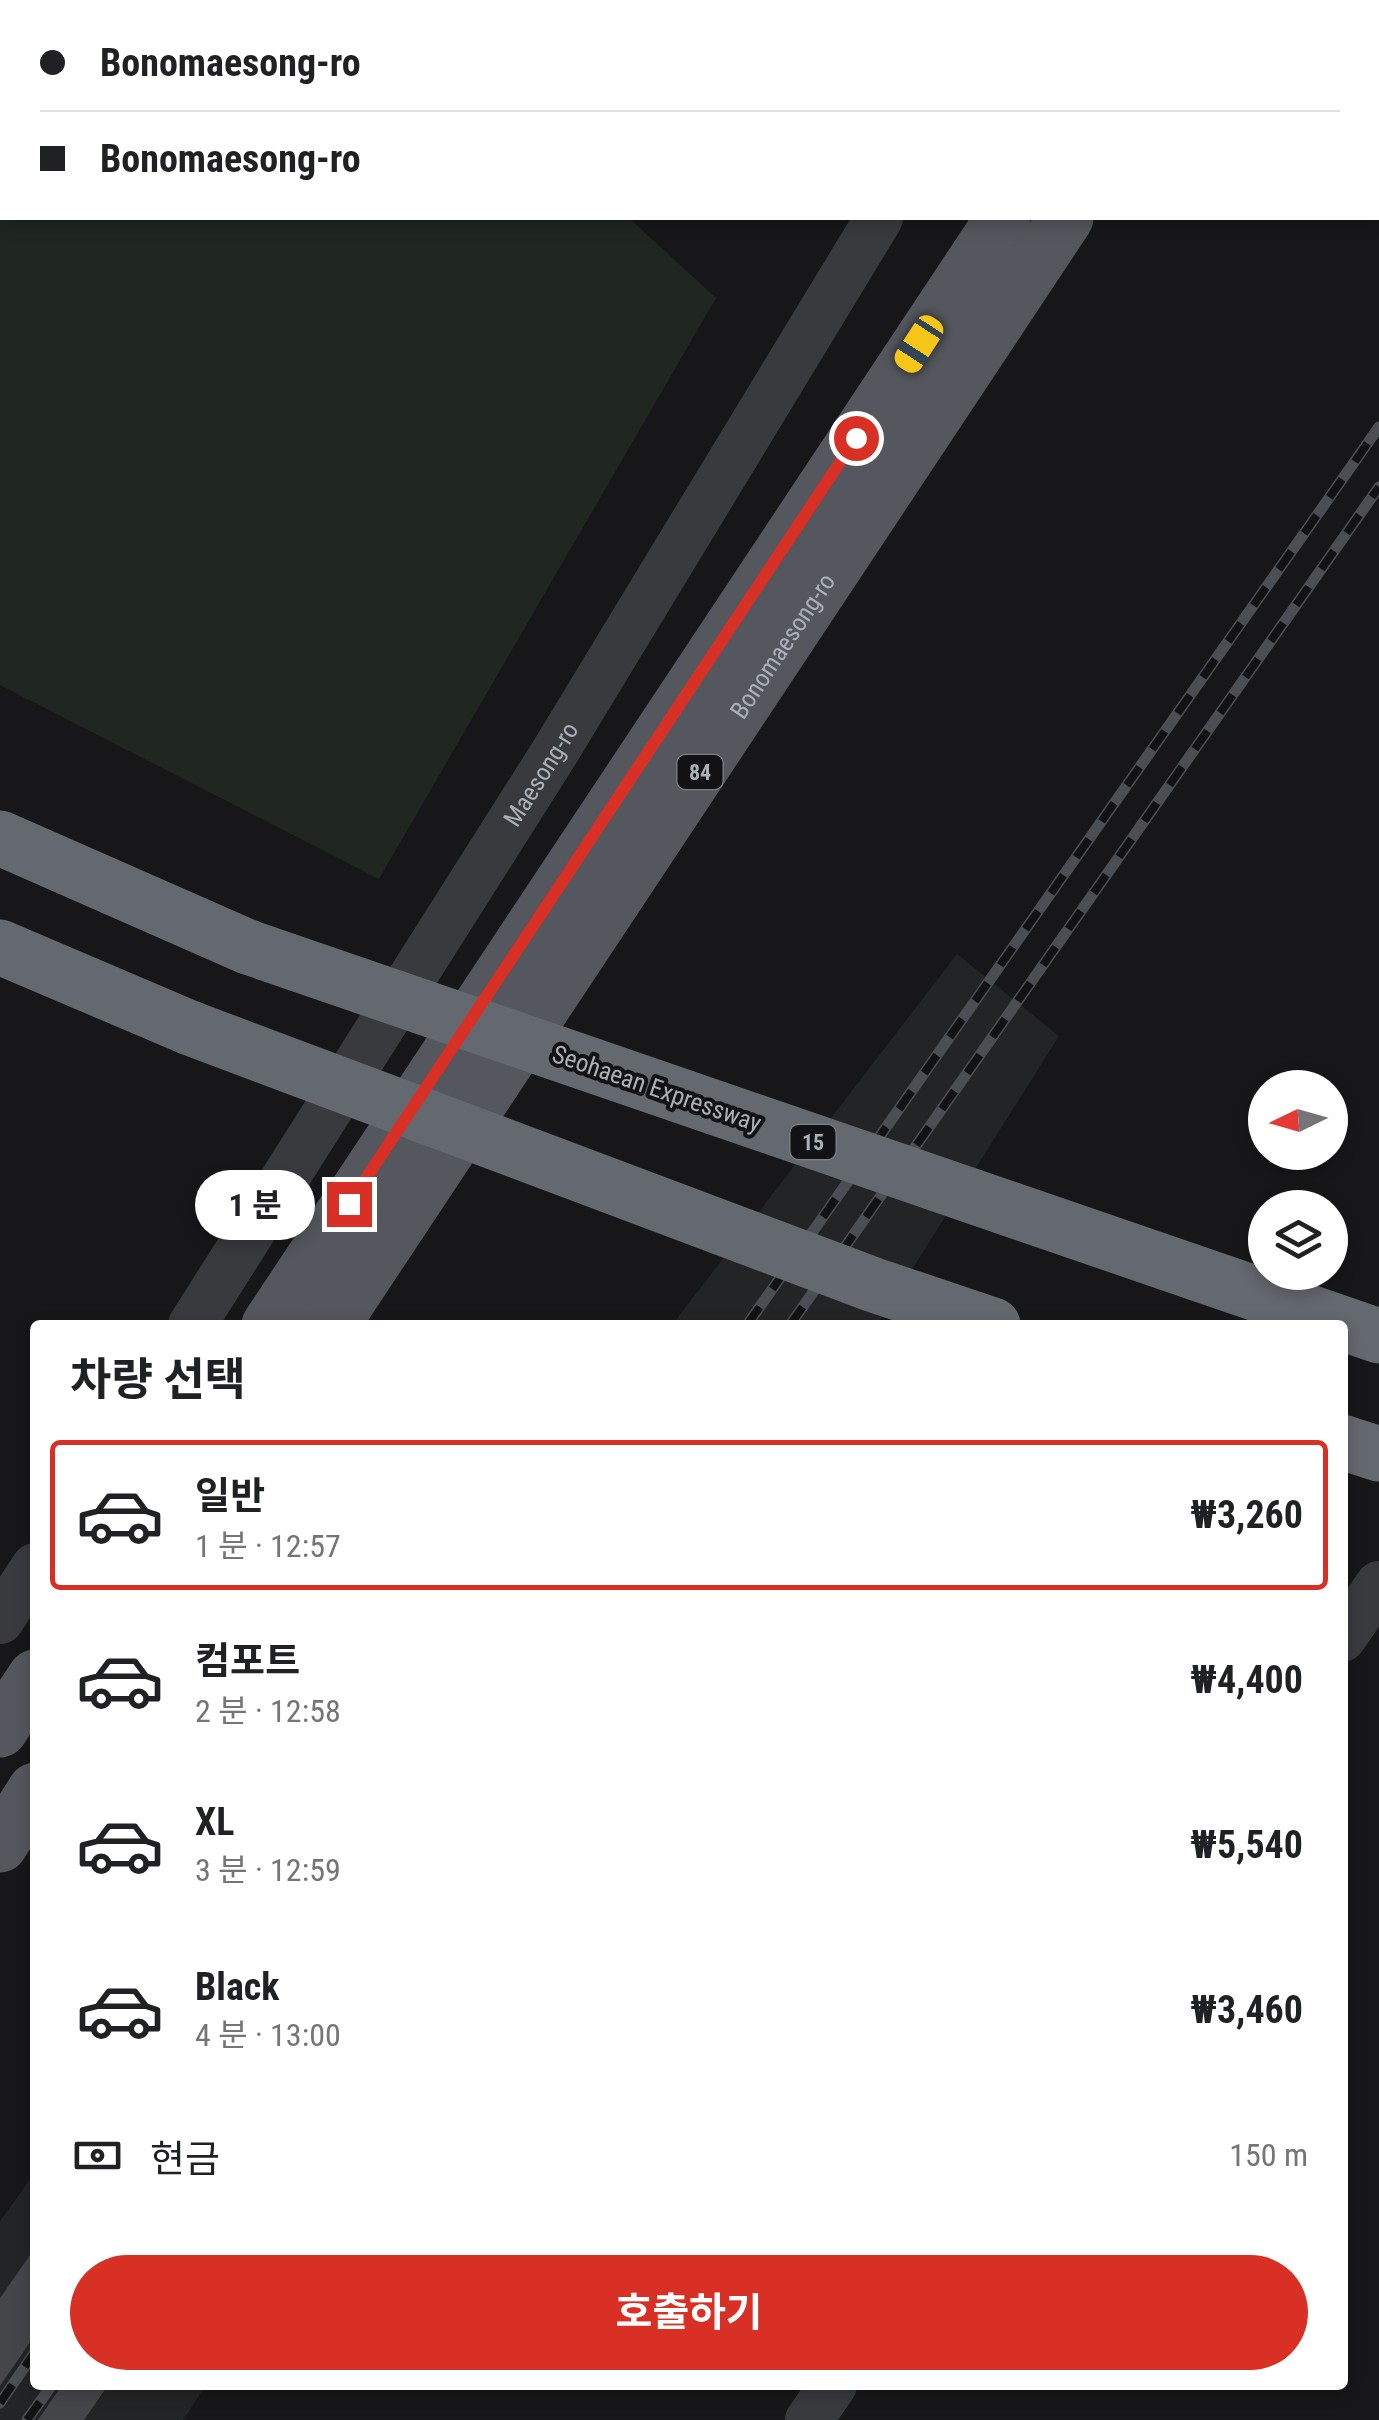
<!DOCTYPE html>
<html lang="ko">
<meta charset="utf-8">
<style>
:root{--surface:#fff;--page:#f2f2f2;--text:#202124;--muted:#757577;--line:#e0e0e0;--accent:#d93025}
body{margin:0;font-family:"Roboto Condensed","Noto Sans KR",sans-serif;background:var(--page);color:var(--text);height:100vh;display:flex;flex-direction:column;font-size:38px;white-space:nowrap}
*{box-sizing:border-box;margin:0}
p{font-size:32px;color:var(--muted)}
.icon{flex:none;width:55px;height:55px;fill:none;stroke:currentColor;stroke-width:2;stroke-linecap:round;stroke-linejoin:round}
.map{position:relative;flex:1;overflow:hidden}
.panel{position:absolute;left:30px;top:1320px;width:1318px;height:1070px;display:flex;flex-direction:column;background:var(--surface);border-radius:10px;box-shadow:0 5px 15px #0003}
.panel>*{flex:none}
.banner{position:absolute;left:0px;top:0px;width:1380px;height:220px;box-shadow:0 5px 15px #0003;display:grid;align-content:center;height:220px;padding:0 40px;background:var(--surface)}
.needle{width:65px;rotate:265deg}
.buttons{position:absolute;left:1248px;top:1070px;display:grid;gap:20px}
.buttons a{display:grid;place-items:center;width:100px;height:100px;border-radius:50%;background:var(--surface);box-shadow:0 5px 15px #0003;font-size:50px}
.end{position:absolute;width:45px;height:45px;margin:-22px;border:12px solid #d93025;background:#fff;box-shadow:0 0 0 5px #fff}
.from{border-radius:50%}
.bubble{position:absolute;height:70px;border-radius:35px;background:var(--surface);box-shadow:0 5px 15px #0003;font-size:32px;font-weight:700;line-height:70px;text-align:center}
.car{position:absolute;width:30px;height:60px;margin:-30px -15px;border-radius:12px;box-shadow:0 0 8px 2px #0007;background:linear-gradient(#f5c518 24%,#345 0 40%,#f5c518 0 76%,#345 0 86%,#f5c518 0)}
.banner b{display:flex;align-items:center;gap:35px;height:95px;font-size:38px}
.banner b+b{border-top:2px solid var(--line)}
.banner i{width:25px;height:25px;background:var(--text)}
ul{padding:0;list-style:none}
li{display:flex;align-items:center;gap:30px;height:150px;margin:0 20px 15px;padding:0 20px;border:5px solid transparent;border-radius:10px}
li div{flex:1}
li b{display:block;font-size:38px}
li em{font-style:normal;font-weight:700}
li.selected{border-color:var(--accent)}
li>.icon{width:90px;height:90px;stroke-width:1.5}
h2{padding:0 40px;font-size:45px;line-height:120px}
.pay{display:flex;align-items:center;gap:25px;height:110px;padding:0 40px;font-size:38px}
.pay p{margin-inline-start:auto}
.action{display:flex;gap:20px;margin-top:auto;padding:20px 40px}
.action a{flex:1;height:115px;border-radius:60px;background:var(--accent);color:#fff;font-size:40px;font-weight:700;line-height:115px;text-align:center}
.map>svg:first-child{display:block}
</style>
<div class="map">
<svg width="1379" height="2420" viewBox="0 0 1379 2420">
<rect width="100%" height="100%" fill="#171719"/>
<!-- built -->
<g fill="#232426">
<polygon points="957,954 1059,1036 877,1325 672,1325"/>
<polygon points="35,2173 35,2385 206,2385 183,2420 0,2420 0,2221"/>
</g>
<!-- green -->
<polygon fill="#1f2720" points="0,0 399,2 2,2 2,218 629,218 716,298 379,879 0,685"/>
<!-- building -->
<g fill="#444649">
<polygon points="35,2248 35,2335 0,2386 0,2298"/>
<polygon points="62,2385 108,2385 84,2420 38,2420"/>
</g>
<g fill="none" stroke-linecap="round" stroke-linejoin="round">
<!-- minor -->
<g stroke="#383a3e" stroke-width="48">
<polyline points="1014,2 1015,0"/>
<polyline points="1341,2 1341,0"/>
<polyline points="1378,73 1379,74"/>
<path id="s1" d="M192,1325l361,-570 326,-537"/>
<polyline points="0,1620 35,1567"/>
<polyline points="1342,1638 1379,1585"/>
<polyline points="809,2420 833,2385"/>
</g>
<!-- major -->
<g stroke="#54575d" stroke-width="55">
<polyline points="1146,2 1147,0"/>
<polyline points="1208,2 1209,0"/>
<polyline points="269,1325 1003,218"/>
<path id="s2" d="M332,1325l734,-1107"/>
<polyline points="0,1730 35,1677"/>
<polyline points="0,1845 35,1790"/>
</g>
<!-- highway -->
<g stroke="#64686f" stroke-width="55">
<polyline points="0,838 248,947"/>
<polyline points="0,947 190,1028"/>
<polyline points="1342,1442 1379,1454"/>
</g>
<defs>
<g id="rail">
<polyline points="747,1325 1379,427"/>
<polyline points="790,1325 1379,487"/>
<polyline points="0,2403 35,2352"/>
<polyline points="27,2420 52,2385"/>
</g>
</defs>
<!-- rail casing -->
<use href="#rail" stroke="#4b4e53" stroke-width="11"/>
<!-- rail -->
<use href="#rail" stroke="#121214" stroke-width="8" stroke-dasharray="22" stroke-linecap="butt"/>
<!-- highway-bridge -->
<g stroke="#64686f" stroke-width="55">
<polyline points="248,947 1379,1336"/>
<polyline points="190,1028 874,1285 993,1325"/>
</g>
</g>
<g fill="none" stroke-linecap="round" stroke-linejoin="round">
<!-- route -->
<polyline stroke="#d93025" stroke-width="12" points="349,1204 856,438"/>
</g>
<g text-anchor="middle" stroke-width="8" stroke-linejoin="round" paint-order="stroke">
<!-- shield labels -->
<g fill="#121214" stroke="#7c8188" stroke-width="2.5">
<rect x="677.5" y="755" width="45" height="34" rx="8"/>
<rect x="790.5" y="1125" width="45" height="34" rx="8"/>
</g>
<g font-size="22" font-weight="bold" fill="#aab0b9">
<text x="700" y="780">84</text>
<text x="813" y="1150">15</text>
</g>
<!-- street labels -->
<g font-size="25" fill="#aab0b9" stroke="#121214">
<text dy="9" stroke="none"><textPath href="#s2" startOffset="815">Bonomaesong-ro</textPath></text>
<text dy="9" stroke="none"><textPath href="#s1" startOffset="652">Maesong-ro</textPath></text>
<text transform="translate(657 1088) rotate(19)" y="9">Seohaean Expressway</text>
</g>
</g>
</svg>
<div class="buttons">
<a><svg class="needle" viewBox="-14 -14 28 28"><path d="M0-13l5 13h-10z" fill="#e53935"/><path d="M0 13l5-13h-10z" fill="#757577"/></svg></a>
<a><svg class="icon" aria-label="layers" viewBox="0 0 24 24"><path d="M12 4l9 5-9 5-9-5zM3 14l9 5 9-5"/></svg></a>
</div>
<i class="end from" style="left:856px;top:438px"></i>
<i class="end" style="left:349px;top:1204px"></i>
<div class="bubble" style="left:195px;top:1170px;width:120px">1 분</div>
<i class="car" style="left:919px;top:344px;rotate:213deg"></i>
<div class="banner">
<b><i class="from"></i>Bonomaesong-ro</b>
<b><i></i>Bonomaesong-ro</b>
</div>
<section class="panel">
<h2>차량 선택</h2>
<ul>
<li class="selected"><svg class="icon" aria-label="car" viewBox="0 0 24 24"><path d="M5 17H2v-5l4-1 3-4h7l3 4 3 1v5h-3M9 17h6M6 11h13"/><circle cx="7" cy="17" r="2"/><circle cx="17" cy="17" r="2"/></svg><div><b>일반</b><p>1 분 · 12:57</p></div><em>₩3,260</em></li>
<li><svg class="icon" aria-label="car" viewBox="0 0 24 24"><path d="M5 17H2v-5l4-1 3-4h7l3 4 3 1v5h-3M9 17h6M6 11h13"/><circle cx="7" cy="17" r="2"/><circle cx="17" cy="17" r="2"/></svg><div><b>컴포트</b><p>2 분 · 12:58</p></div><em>₩4,400</em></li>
<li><svg class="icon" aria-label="car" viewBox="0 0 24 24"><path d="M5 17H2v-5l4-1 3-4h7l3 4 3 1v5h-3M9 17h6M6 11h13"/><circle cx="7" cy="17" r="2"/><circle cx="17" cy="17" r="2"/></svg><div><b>XL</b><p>3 분 · 12:59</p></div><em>₩5,540</em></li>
<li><svg class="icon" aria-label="car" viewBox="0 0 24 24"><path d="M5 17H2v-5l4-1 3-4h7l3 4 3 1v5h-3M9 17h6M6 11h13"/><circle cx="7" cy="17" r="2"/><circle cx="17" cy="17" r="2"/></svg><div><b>Black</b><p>4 분 · 13:00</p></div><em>₩3,460</em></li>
</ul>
<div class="pay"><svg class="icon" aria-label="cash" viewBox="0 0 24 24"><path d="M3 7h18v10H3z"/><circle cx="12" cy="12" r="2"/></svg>현금<p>150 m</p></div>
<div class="action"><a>호출하기</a></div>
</section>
</div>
